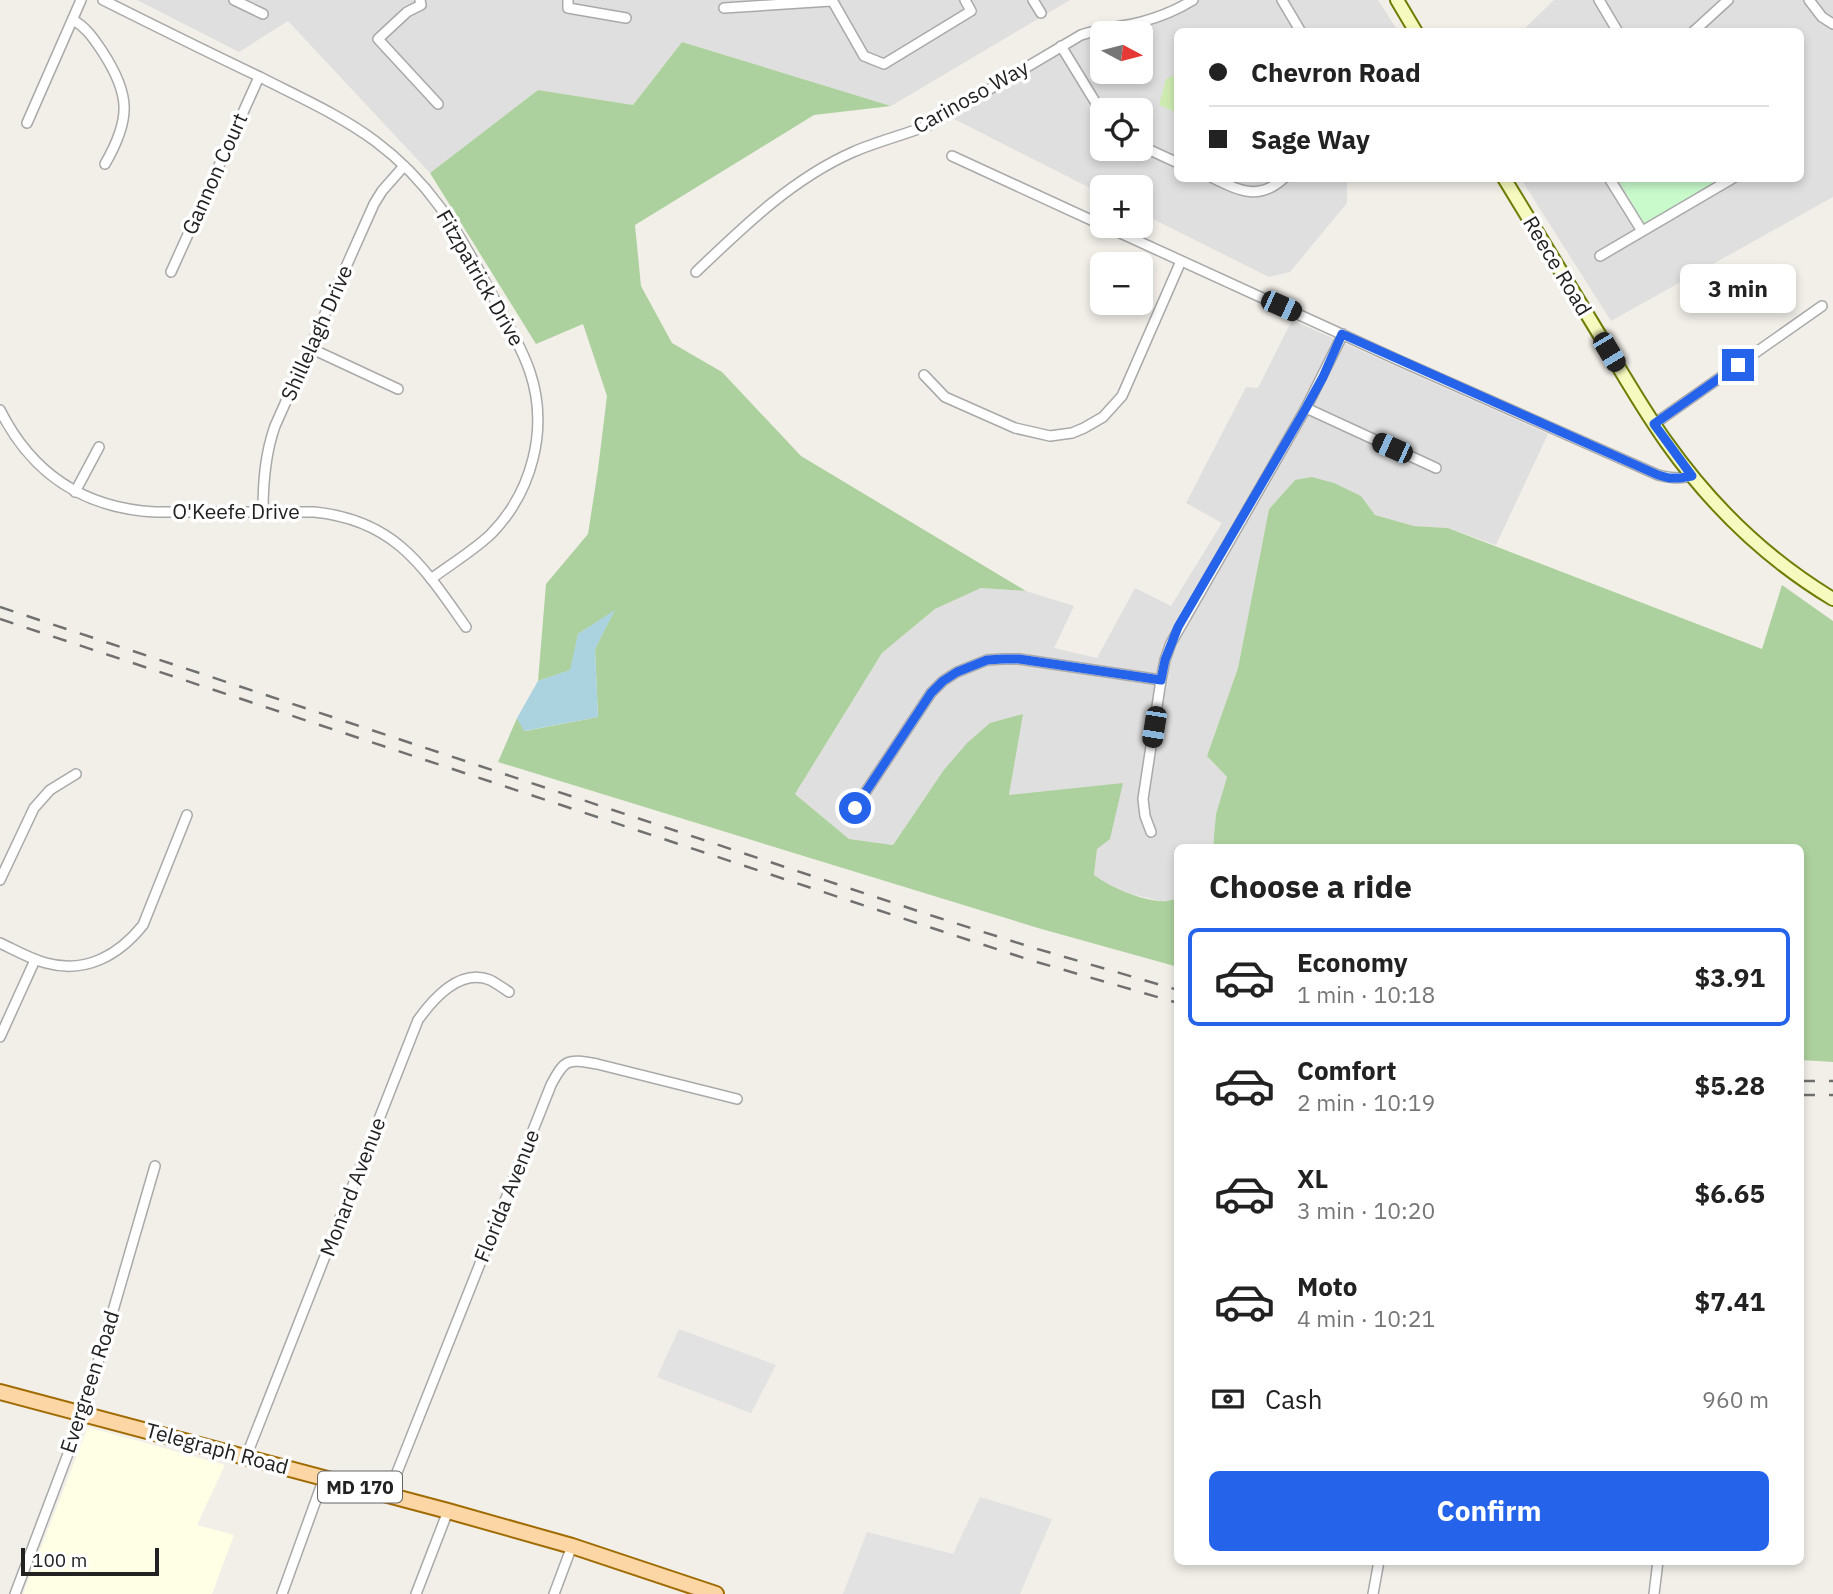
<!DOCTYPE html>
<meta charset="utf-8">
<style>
:root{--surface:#fff;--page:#f6f6f6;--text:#222;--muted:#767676;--line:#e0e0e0;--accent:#2563eb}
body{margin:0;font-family:"IBM Plex Sans",sans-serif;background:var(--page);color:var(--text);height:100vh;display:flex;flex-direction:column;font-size:26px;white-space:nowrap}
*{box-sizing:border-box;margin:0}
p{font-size:23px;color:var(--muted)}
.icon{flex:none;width:38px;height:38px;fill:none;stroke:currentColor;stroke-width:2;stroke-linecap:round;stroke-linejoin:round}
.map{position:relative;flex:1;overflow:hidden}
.side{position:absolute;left:1174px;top:844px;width:630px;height:721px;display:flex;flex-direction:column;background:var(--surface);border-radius:10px;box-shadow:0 4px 10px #0003}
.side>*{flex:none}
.banner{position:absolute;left:1174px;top:28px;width:630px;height:154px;border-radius:10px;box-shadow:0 4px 10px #0003;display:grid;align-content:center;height:154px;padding:0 35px;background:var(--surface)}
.needle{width:46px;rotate:97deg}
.tools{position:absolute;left:1090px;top:21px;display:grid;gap:14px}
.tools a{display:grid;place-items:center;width:63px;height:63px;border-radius:10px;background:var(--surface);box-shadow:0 4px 10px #0003;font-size:35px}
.scale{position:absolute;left:21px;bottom:18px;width:138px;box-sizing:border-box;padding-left:7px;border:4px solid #222;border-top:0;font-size:19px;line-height:24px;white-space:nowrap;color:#222;-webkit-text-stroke:5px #fff;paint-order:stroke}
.end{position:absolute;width:32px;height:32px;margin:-16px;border:9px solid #2563eb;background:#fff;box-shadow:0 0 0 4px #fff}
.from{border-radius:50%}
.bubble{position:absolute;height:49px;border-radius:10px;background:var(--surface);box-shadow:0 4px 10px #0003;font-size:23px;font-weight:700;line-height:49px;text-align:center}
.car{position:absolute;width:21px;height:42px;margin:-21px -10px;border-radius:9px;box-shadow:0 0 5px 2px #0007;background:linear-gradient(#222 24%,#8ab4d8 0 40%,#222 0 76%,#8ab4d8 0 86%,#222 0)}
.banner b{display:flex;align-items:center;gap:24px;height:66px;font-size:26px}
.banner b+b{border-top:2px solid var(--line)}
.banner i{width:18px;height:18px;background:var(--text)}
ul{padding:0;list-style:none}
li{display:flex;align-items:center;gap:21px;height:98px;margin:0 14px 10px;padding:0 21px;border:4px solid transparent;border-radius:10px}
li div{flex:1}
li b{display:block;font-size:26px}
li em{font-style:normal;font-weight:700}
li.selected{border-color:var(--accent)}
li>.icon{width:63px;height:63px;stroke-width:1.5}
h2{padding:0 35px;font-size:32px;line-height:84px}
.pay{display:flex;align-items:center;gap:18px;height:77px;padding:0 35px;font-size:26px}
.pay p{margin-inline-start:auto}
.action{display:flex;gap:14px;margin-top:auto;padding:14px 35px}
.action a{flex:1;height:80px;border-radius:10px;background:var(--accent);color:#fff;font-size:28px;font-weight:700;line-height:80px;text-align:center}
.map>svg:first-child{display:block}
</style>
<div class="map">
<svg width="1833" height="1594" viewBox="0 0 1833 1594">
<rect width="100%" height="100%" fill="#f2efe9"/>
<!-- residential -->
<g fill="#e0dfdf" fill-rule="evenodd">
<polygon points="137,0 1070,0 891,106 682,42 633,105 538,90 430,173 288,21 239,52"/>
<path d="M1194,0h184l20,31 -220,1v146l169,1v24l-57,69 -21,5 -128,-64v-26h-39v7l-156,-79 103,-62 68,-27zM1102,33h39v39h-39zM1102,110h39v39h-39z"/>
<polygon points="1554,0 1833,0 1833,197 1611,321 1521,179 1801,178 1801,32 1522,31"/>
<polygon points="1292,320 1548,434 1496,545 1448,528 1414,526 1375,515 1361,496 1295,480 1269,509 1238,668 1207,756 1227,777 1216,814 1213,847 1178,847 1178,899 1161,901 1131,894 1103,882 1094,875 1097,849 1009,795 1022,714 943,771 893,845 849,839 795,794 882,653 935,609 981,588 1026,591 1074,606 1054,648 1097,658 1135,588 1171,606 1222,523 1186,503 1246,387 1258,388"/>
</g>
<!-- education -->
<polygon fill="#ffffe5" points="88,1427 225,1465 197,1525 234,1535 212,1594 23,1594"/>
<!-- grass -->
<polygon fill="#cdebb0" points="1178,74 1178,113 1159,105 1166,79"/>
<!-- forest -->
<g fill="#add19e">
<path d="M682,42l209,64 -77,9 -179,110 6,61 31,57 50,29 79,84 225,135 -45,-3 -46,21 -53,44 -87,141 54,45 44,6 50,-74 24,-28 23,-20 33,-9 -14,81 114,-12 -13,56 -13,10 -3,26c14,11 49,26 67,26 5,1 12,-2 17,-2v68l-140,-39 -540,-166 19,-44 8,13 73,-14 -3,-68 19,-38 -36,23 -7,36 -33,11 8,-97 42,-50 10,-65 9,-73 -24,-72 -47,20 -106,-171 108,-83 95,15z"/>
<polygon points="1312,477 1334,483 1361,496 1375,515 1414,526 1448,528 1762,649 1782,585 1833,621 1833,1062 1801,1060 1801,847 1213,847 1216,814 1227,777 1207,756 1238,668 1269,509 1295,480"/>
</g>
<!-- park -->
<polygon fill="#c8facc" points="1719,178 1720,180 1644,224 1618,179"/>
<!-- parking -->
<g fill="#e2e2e2">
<polygon points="679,1329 776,1365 751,1413 657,1377"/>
<polygon points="980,1497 1052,1519 1020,1594 843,1594 867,1532 953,1554"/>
</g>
<!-- water -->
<polygon fill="#aad3df" points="615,610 595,649 598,717 524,731 517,718 538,681 570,670 578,634"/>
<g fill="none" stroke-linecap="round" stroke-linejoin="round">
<defs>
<g id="minor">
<path d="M103,0c52,26 104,52 157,77 39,20 80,38 115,64 55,41 81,87 113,146 14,28 32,55 42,85 19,57 2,120 -39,162 -18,17 -40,30 -60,45"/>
<polyline points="234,0 263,14"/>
<polyline points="420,0 421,5 407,12 378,39 438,104"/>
<polyline points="568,0 568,8 626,18"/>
<polyline points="832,0 864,56 884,64 971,11 965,0"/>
<polyline points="1033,0 1041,13"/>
<polyline points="1282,0 1301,32"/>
<polyline points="1599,0 1618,32"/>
<polyline points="1809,0 1822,17 1833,24"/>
<polyline points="724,8 831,1"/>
<path d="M73,20c13,7 21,19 29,31 29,44 29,68 3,113"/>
<polyline points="1693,32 1728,0"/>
<polyline points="1061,46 1102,113"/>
<polyline points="27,123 81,0"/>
<polyline points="1141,146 1178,163"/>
<polyline points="952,156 1102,225"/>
<path d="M1213,178c27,13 46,23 71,0"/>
<polyline points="1609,178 1642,231"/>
<path d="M1105,226l293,134 260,115c12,3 21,4 34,1"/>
<polyline points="1600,256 1733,178"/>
<polyline points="171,272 259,77"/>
<path d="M696,272c48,-46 96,-93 157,-120 25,-11 51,-17 76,-27l152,-90c20,-7 40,-8 60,-13 19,-5 36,-12 52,-22"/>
<polyline points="310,348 398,389"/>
<polyline points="924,375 945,397 1015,428 1050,436 1072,433 1084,428 1103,417 1122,396 1181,261"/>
<polyline points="1306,408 1436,468"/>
<path d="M0,410c32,64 83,98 155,102h159c81,8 109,54 152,115"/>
<polyline points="1654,424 1822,306"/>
<polyline points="75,492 99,447"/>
<path d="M263,512c0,-30 2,-58 12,-86l99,-222 8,-13 22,-25"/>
<polyline points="855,808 931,693 943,681 957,672 987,660 1003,659 1019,659 1161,680"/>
<polyline points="1151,832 1145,816 1143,799 1161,680 1165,660 1171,643 1306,408 1343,334"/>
<polyline points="0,880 34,808 50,790 76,774"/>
<path d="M0,943c15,7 30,16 46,20 40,11 73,-8 97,-38l44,-110"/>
<polyline points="0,1037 35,960"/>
<path d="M246,1457l172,-437c15,-21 42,-52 72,-40 6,3 13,8 19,12"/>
<path d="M388,1495l163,-410c14,-27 17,-26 46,-21l140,35"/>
<polyline points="15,1594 83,1414 155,1166"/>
<polyline points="282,1594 324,1478"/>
<polyline points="416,1594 448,1511"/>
<polyline points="554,1594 572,1546"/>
<polyline points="1373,1594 1379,1561"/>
<polyline points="1654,1594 1658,1561"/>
</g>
<g id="secondary">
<polyline points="1397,0 1416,32"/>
<path d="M1504,178c32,52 63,104 95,156 22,37 43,74 68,109 44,62 101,117 166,156"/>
</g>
<polyline id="primary" points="0,1392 448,1511 572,1546 716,1594"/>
</defs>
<!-- minor casing -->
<use href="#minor" stroke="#a9a9a9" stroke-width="12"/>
<!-- secondary casing -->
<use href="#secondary" stroke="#707d05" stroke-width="16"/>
<!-- primary casing -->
<use href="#primary" stroke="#a06b00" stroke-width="18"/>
<!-- minor -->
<use href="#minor" stroke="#fff" stroke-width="9"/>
<!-- secondary -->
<use href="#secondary" stroke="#f7fabf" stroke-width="12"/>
<!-- primary -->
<use href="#primary" stroke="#fcd6a4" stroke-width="14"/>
<!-- rail -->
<g stroke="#707070" stroke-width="2.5" stroke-dasharray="14 14" stroke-linecap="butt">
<polyline points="0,607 936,917 1034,948 1178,990"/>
<polyline points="0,619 932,928 1030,960 1178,1003"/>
<polyline points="1801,1081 1833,1081"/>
<polyline points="1801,1095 1833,1095"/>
</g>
</g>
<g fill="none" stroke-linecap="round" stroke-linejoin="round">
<!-- route -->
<polyline stroke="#2563eb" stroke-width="9" points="855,808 931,693 943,681 957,672 987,660 1003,659 1019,659 1161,680 1165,660 1178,627 1306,408 1323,377 1342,334 1658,475 1669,478 1680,478 1692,476 1654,424 1738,365"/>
</g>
<g text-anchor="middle" stroke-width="7" stroke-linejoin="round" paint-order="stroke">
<!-- shield labels -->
<rect fill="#fff" stroke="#646464" stroke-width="2" x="318" y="1471.5" width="84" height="31" rx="5"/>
<g font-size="19" font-weight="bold" fill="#222">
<text x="360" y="1494">MD 170</text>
</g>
<!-- street labels -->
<g font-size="21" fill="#222" stroke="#fff">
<text transform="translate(971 97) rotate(-29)" y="7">Carinoso Way</text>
<text transform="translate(215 174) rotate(-66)" y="7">Gannon Court</text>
<text transform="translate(1557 266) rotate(59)" y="7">Reece Road</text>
<text transform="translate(480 278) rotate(60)" y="7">Fitzpatrick Drive</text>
<text transform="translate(317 333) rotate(-66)" y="7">Shillelagh Drive</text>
<text x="236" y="519">O'Keefe Drive</text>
<text transform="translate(353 1187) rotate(-69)" y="7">Monard Avenue</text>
<text transform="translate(507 1196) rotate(-68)" y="7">Florida Avenue</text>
<text transform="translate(90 1382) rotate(-72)" y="7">Evergreen Road</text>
<text transform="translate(217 1449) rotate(15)" y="7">Telegraph Road</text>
</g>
</g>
</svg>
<div class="tools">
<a><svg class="needle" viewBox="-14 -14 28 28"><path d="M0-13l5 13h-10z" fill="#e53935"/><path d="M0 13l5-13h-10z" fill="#767676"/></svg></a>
<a><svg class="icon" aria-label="locate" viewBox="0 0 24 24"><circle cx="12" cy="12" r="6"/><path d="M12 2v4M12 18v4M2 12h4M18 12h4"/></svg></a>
<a>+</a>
<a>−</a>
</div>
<div class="scale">100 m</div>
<i class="end from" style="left:855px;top:808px"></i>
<i class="end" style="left:1738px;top:365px"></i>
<div class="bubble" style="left:1680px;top:264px;width:116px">3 min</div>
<i class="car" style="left:1281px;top:306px;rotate:114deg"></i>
<i class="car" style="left:1609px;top:352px;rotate:149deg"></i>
<i class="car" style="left:1392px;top:448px;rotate:294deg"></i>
<i class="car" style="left:1154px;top:727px;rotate:189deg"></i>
<div class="banner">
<b><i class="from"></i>Chevron Road</b>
<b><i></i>Sage Way</b>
</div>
<section class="side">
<h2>Choose a ride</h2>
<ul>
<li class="selected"><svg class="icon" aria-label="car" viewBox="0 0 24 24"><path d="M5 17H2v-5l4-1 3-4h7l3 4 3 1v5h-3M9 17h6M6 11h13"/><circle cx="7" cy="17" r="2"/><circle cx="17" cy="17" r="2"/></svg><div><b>Economy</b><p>1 min · 10:18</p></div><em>$3.91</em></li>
<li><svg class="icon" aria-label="car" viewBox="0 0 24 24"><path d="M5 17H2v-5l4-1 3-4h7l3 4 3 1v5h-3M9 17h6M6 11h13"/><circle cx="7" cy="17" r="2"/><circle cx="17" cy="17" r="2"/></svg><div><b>Comfort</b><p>2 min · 10:19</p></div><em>$5.28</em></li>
<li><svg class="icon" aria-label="car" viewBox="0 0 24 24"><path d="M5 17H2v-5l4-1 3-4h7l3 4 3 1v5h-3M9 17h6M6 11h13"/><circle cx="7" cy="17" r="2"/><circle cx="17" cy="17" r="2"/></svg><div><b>XL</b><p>3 min · 10:20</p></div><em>$6.65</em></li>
<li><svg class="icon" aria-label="car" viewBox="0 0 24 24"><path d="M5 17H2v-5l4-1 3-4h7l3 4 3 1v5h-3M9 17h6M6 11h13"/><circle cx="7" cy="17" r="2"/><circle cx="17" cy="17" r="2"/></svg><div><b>Moto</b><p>4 min · 10:21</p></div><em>$7.41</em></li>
</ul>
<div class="pay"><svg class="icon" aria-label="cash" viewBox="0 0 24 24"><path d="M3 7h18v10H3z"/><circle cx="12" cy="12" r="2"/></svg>Cash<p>960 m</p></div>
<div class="action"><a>Confirm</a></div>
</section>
</div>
